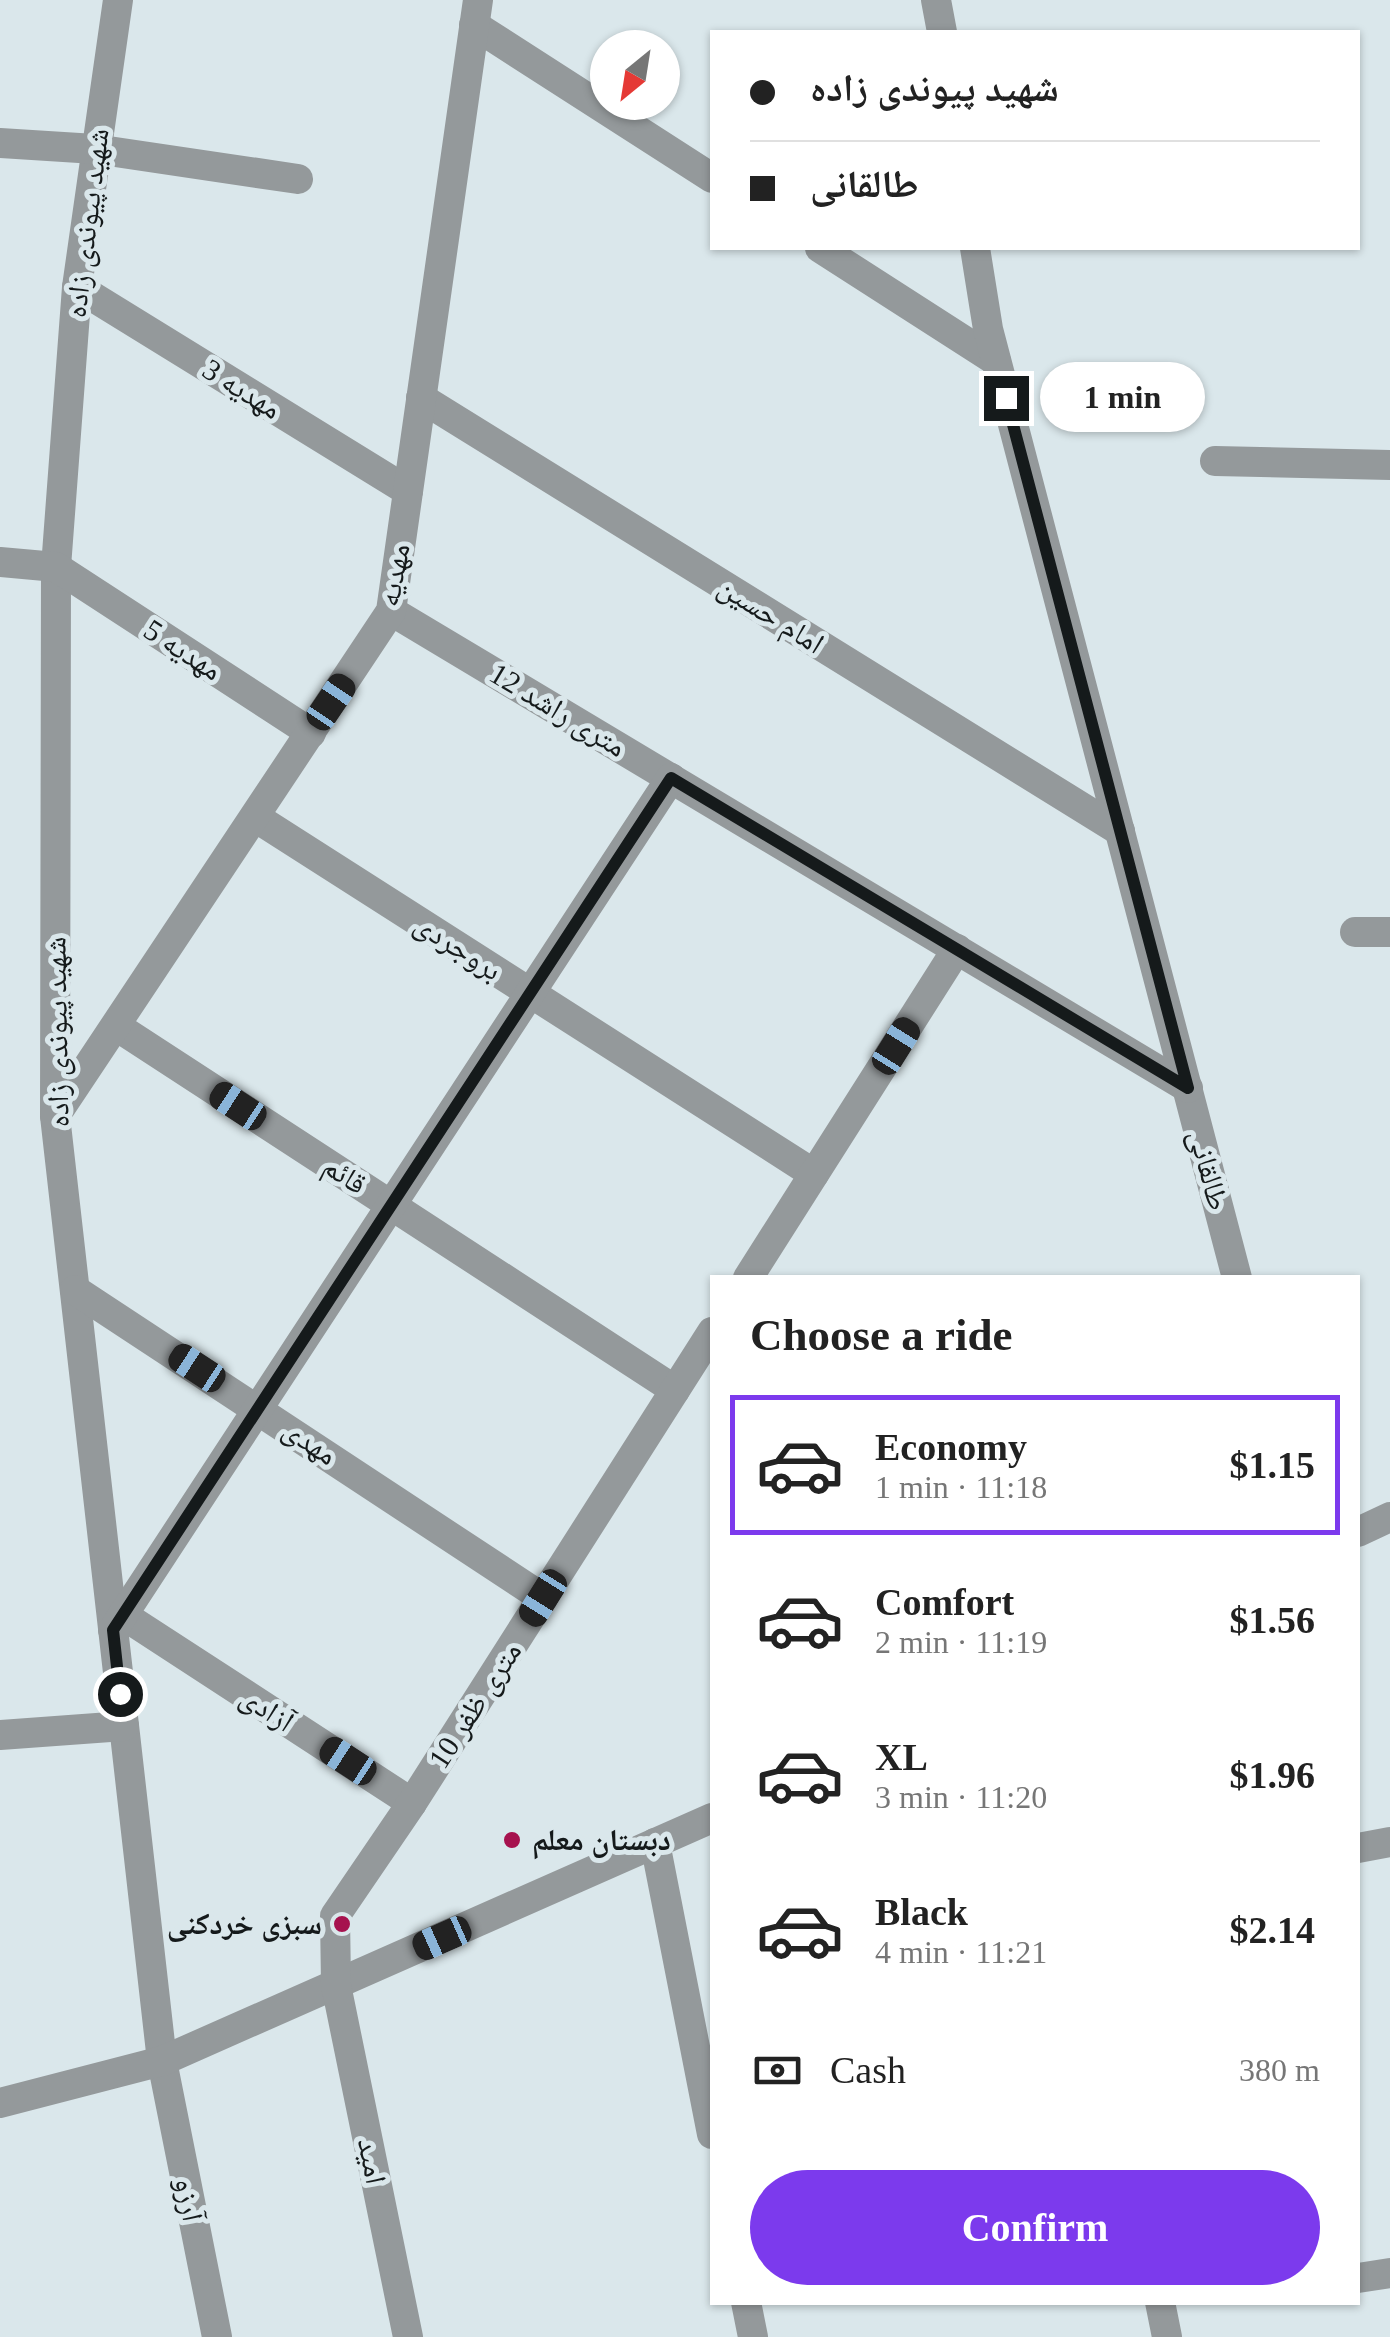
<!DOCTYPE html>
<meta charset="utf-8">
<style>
:root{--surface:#fff;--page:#f6f6f6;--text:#222;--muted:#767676;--line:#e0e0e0;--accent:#7c3aed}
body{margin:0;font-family:"Times New Roman","Noto Naskh Arabic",serif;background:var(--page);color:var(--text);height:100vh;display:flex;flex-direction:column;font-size:38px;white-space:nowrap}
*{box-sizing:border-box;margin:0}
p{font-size:32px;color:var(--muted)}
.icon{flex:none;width:55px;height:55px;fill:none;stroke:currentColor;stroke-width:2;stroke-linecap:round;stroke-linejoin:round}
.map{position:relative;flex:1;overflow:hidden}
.sheet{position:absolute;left:710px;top:1275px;width:650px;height:1030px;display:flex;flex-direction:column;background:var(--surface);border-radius:0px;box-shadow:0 2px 8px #0004}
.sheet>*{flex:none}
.hud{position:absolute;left:710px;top:30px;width:650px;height:220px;border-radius:0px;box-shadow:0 2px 8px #0004;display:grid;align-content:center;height:220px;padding:0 40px;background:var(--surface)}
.needle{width:65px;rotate:210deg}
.fabs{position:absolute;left:590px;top:30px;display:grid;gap:20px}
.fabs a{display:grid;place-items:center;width:90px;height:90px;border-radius:50%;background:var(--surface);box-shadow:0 2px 8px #0004;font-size:50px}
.end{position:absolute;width:45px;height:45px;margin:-22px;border:12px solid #151a1b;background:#fff;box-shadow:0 0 0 5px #fff}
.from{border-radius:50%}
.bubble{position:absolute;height:70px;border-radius:35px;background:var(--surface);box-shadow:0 2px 8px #0004;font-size:32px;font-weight:600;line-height:70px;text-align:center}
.car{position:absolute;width:30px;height:60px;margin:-30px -15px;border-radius:12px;box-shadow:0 0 8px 2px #0007;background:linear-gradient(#222 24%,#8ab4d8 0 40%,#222 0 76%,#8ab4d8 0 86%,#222 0)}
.hud b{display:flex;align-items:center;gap:35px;height:95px;font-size:38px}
.hud b+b{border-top:2px solid var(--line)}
.hud i{width:25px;height:25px;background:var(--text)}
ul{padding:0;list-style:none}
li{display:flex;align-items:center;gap:30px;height:140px;margin:0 20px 15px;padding:0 20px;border:5px solid transparent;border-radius:0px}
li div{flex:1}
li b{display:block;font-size:38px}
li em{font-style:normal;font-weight:600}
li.selected{border-color:var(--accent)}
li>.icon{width:90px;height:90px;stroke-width:1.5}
h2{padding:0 40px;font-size:45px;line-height:120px}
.pay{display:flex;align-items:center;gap:25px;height:110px;padding:0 40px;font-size:38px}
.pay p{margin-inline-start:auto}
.primary-button{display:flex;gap:20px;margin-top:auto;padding:20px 40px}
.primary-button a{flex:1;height:115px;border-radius:60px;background:var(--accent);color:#fff;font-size:40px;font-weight:600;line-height:115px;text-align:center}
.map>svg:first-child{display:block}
</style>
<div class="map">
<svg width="1390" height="2337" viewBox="0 0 1390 2337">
<rect width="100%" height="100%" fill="#dae7eb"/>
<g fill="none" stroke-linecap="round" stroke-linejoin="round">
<!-- minor -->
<g stroke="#94999b" stroke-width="30">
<polyline points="118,0 77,287 56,567 55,1116 162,2061 217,2337"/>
<polyline points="936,0 942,32"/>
<polyline points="474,25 712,178"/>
<polyline points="0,143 95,149 298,179"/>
<polyline points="820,248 996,361"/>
<polyline points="975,248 988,329 1237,1278"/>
<polyline points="77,287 408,491"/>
<polyline points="421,398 1120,831"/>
<polyline points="1215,461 1390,465"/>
<polyline points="0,562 56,567 311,733"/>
<polyline points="391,611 1188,1088"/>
<polyline points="255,817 814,1174"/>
<polyline points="1355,932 1390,932"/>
<polyline points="116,1026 675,1390"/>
<polyline points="55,1116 391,611 478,0"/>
<polyline points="748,1278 957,949"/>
<polyline points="75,1290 543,1598"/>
<polyline points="1358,1532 1390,1517"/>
<polyline points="123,1615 412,1803"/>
<polyline points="113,1630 671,778"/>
<polyline points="0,1735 124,1726"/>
<polyline points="655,1843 712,2134"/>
<polyline points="1358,1848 1390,1842"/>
<polyline points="0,2103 162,2061 712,1818"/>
<polyline points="1358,2278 1390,2273"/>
<polyline points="746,2302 753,2337"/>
<polyline points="1160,2302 1167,2337"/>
<polyline points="408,2337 336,1985 335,1916 412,1803 712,1332"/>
</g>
</g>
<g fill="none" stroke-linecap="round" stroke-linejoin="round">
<!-- route -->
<polyline stroke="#151a1b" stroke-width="12" points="120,1694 113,1630 671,778 1188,1088 1006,398"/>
</g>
<!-- markers -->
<g fill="#a6124e" stroke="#dae7eb" stroke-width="4">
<circle cx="512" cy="1840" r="10"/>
<circle cx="342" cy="1924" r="10"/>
</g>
<g text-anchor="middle" stroke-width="10" stroke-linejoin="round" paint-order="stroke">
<!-- street labels -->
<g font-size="30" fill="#151a1b" stroke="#dae7eb">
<text transform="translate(87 223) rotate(-83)" y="10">شهید پیوندی زاده</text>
<text transform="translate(242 389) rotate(32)" y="10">مهدیه 3</text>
<text transform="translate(394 575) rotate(-79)" y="10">مهدیه</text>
<text transform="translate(771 615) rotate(32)" y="10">امام حسین</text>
<text transform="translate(183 650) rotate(33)" y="10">مهدیه 5</text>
<text transform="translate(558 710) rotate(31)" y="10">12 متری راشد</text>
<text transform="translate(458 947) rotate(33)" y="10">بروجردی</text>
<text transform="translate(57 1032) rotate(-91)" y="10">شهید پیوندی زاده</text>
<text transform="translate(1209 1170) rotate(75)" y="10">طالقانی</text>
<text transform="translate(345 1175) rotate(33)" y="10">قائم</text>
<text transform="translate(310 1442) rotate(34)" y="10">مهدی</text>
<text transform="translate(475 1705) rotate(-57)" y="10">10 متری ظفر</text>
<text transform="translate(267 1709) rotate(33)" y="10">آزادی</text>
<text transform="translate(372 2161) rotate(79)" y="10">امید</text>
<text transform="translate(189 2199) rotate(79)" y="10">آرزو</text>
</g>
<!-- poi labels -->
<g font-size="30" font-weight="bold" fill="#151a1b" stroke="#dae7eb" text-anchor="start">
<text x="532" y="1850">دبستان معلم</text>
<text x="322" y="1934" text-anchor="end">سبزی خردکنی</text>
</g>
</g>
</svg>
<div class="fabs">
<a><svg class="needle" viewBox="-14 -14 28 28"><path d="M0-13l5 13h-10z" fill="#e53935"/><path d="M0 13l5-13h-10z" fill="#767676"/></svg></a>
</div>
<i class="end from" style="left:120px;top:1694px"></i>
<i class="end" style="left:1006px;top:398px"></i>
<div class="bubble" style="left:1040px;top:362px;width:165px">1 min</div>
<i class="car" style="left:331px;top:702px;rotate:34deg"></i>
<i class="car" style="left:896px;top:1046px;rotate:32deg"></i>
<i class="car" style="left:238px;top:1106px;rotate:303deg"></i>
<i class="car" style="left:197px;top:1368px;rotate:303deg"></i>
<i class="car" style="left:543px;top:1598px;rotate:212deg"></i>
<i class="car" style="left:348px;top:1761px;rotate:303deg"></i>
<i class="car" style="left:442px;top:1938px;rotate:246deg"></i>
<div class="hud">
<b><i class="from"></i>شهید پیوندی زاده</b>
<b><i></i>طالقانی</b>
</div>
<section class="sheet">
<h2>Choose a ride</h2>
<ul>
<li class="selected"><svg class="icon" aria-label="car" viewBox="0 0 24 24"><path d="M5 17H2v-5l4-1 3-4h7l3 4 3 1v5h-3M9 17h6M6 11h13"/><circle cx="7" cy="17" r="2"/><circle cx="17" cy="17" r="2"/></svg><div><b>Economy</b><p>1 min · 11:18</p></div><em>$1.15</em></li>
<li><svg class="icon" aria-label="car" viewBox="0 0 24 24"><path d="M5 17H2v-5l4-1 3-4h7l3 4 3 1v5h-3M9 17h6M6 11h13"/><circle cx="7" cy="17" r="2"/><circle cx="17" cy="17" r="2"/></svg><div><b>Comfort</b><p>2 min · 11:19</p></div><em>$1.56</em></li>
<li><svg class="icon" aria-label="car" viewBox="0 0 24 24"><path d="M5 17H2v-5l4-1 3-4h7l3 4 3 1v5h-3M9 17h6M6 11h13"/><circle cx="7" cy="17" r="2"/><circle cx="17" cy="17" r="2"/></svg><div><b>XL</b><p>3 min · 11:20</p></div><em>$1.96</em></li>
<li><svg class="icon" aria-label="car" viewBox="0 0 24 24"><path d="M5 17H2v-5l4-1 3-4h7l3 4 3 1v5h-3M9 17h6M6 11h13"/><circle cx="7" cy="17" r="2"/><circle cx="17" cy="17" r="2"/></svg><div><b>Black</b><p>4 min · 11:21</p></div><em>$2.14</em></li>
</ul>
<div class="pay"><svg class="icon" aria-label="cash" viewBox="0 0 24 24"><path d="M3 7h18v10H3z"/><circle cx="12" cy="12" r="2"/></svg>Cash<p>380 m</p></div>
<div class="primary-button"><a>Confirm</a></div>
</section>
</div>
